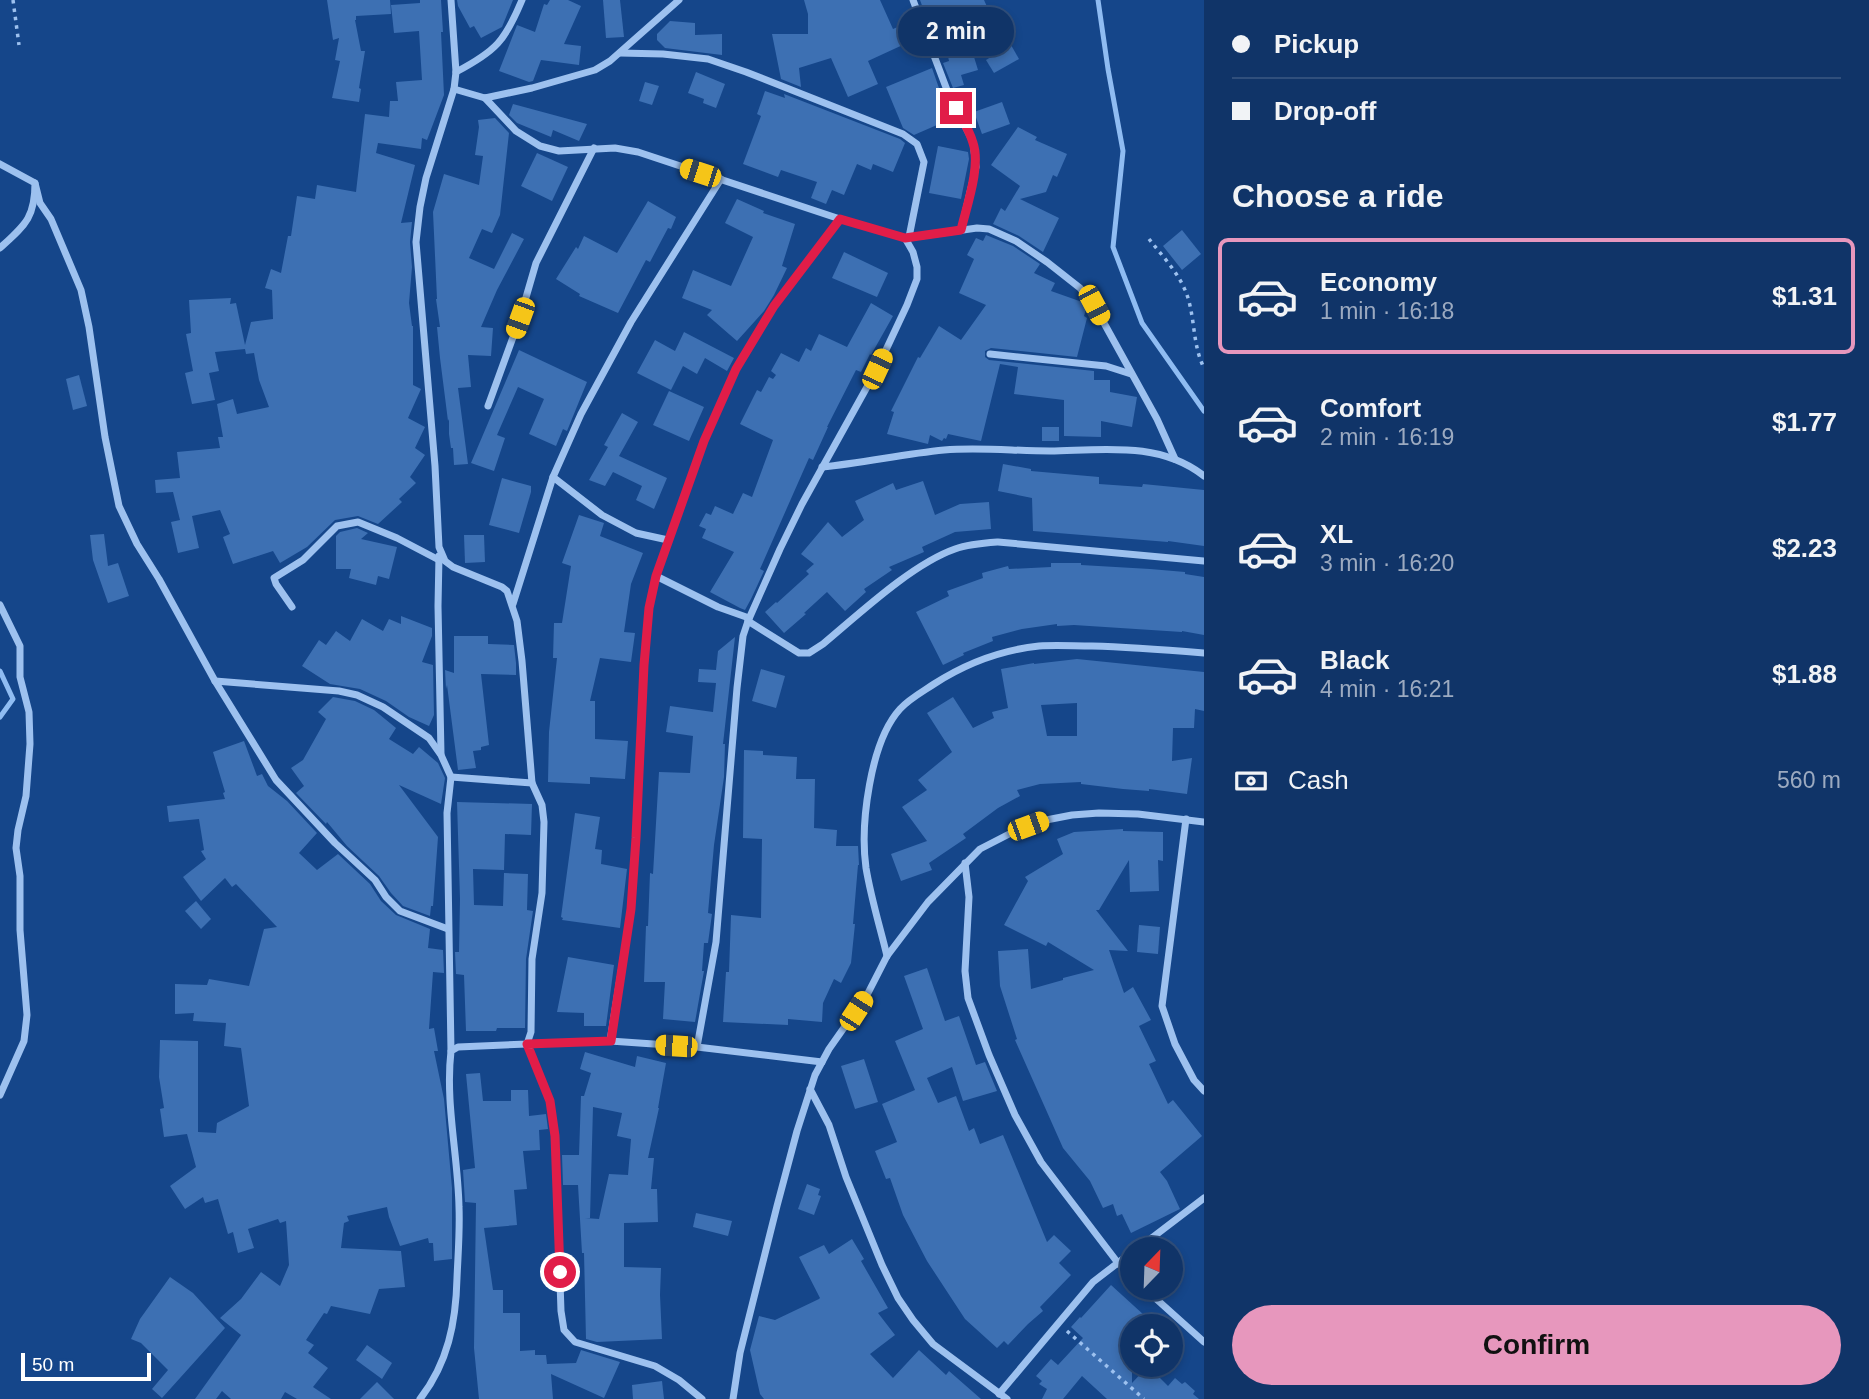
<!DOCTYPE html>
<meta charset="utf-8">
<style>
:root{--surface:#103468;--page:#193c6e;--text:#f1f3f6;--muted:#9caac0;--line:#304f7c;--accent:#e797bd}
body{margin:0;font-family:Helvetica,sans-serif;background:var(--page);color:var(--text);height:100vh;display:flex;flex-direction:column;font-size:26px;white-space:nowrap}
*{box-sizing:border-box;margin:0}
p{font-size:23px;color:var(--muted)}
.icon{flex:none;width:38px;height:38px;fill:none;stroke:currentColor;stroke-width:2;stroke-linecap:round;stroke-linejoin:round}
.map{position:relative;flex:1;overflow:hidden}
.panel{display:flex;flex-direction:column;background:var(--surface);width:665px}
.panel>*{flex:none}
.banner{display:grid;align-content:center;height:154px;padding:0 28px;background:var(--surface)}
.needle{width:46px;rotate:23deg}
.fabs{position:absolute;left:1120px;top:1237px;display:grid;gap:14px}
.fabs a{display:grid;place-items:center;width:63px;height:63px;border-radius:50%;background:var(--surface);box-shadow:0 4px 10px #0003,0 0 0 2px var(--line);font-size:35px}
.scale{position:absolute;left:21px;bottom:18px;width:130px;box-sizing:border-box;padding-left:7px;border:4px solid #fff;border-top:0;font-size:19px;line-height:24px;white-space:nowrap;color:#fff;-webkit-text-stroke:5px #15468a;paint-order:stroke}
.end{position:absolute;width:32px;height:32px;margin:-16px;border:9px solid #e11d48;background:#fff;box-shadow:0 0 0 4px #fff}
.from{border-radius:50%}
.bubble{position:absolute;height:49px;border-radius:24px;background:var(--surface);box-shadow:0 4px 10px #0003,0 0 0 2px var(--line);font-size:23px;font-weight:600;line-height:49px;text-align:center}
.car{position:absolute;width:21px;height:42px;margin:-21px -10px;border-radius:9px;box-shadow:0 0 5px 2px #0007;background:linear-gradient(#f5c518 24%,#345 0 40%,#f5c518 0 76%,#345 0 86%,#f5c518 0)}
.banner b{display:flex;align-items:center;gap:24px;height:66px;font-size:26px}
.banner b+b{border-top:2px solid var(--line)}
.banner i{width:18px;height:18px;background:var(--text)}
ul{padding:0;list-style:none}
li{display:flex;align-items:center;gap:21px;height:116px;margin:0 14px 10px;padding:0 14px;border:4px solid transparent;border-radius:10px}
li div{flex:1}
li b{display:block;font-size:26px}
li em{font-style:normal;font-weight:600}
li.current{border-color:var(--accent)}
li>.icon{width:63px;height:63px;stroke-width:1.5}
h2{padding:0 28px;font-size:32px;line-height:84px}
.pay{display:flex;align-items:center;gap:18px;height:77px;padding:0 28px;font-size:26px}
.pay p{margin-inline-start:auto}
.cta{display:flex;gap:14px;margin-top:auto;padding:14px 28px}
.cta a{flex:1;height:80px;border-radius:42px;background:var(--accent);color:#111;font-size:28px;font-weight:600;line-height:80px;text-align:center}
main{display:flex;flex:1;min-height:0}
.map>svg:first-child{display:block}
</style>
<main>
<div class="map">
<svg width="1204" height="1399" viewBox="0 0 1204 1399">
<rect width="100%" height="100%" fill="#15468a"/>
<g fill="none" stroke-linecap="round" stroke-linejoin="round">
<!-- stream -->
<g stroke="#8fbcf2" stroke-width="5">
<polyline points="1098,0 1108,69 1123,151 1113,247 1142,323 1204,411"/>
<polyline points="0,671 13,699 0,717"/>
</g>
</g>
<!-- building -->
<g fill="#3d70b3" fill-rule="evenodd">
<polygon points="327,0 390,0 391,14 356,16 356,20 355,20 361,51 365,51 359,88 361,89 359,102 332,98 340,61 335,60 339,38 333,40"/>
<polygon points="420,0 441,0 443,32 441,32 444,95 427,140 422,138 421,149 378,143 376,153 415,165 401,223 412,222 410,242 412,267 409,303 412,326 413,326 413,385 421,389 408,418 425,427 415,448 425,455 410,477 416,483 399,499 402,502 378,524 358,516 335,520 307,547 280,563 273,551 233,564 223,537 230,534 220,510 192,516 199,548 178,553 171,522 180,520 173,492 156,493 155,480 180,478 177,452 220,448 218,437 223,437 217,404 233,399 237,414 269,407 259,380 254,353 246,354 245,349 215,352 219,371 209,373 215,400 192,404 185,373 193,371 186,334 191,333 189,300 231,298 230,304 236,303 245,345 251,322 273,319 272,290 265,288 271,269 281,273 288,236 291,236 297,196 315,199 317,185 356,192 365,114 389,117 390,101 398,101 396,82 422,80 419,31 394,33 391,5 420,3"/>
<polygon points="457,0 513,0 502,27 481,38 474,26 470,28 458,6"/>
<polygon points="550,0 568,0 581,6 564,44 581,46 579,65 541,60 533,81 529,82 499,71 517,25 535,32 544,4 547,5"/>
<polygon points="603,0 620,0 624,37 606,38"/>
<polygon points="804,0 880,0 893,29 914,20 920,37 868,61 878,84 848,97 831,58 799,68 801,87 781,79 772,34 808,34 808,14"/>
<polygon points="920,0 984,0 994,22 967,34 978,70 961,75 964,85 953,88 943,63 949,61 942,29 932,33"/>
<polygon points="670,21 695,23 695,35 722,34 722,55 665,48 657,40 657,34"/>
<polygon points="1011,45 1019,59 994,73 986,60"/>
<polygon points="932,68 940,91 953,118 914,135 903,128 886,87"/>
<polygon points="696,72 725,84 716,108 703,103 704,99 688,93"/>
<polygon points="645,82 659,86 652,105 639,101"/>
<polygon points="765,91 785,98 784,94 900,139 905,143 893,172 873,164 871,170 857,164 844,195 832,190 826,204 811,198 817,182 781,170 778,177 743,164 761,116 757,114"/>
<polygon points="1002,102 1010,124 982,134 974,112"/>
<polygon points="513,104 587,124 579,141 553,130 551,137 517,123 509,115"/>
<polygon points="495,118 509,133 500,215 492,233 482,229 469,258 494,269 512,233 524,239 497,290 481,327 493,328 491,356 468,355 471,387 458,388 468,464 454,465 453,448 451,448 449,434 449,419 448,421 440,358 437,327 440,327 436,299 437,299 433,212 444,174 479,185 483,156 475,155 479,127 478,120"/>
<polygon points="1018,127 1037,137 1035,140 1067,154 1057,177 1053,175 1046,192 1020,199 1059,218 1043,252 1019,236 993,224 1001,208 1005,211 1020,186 991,165"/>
<polygon points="938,146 968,152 969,159 961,199 929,193"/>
<polygon points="537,153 568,167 552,201 521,186"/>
<polygon points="737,199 764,211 763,213 795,224 782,266 787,268 774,295 764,311 737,341 707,315 712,310 682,298 693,270 731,286 753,237 725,223"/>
<polygon points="648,201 676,217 671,229 668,228 650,262 646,260 618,313 579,296 580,294 556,279 576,247 578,249 584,236 617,253"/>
<polygon points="1182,230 1201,254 1182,270 1163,246"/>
<polygon points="986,235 1013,246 1040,264 1034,273 1055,283 1051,291 1085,303 1087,306 1084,316 1087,318 1077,357 991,348 985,351 985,357 989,360 1094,371 1094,380 1110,380 1110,392 1137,397 1132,427 1101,421 1101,437 1064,436 1064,400 1014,394 1018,367 1000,364 981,441 948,434 946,439 944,438 942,441 930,435 928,444 887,434 894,412 891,411 918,357 920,358 939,326 961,340 986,305 959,293 974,259 967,255 976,238 983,241"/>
<polygon points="844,252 888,273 877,297 832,278"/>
<polygon points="871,303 893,316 871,355 870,354 861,372 856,370 827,427 828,427 813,460 809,458 760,569 764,571 751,599 745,610 740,608 710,592 734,552 702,538 706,529 699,526 706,513 711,515 715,506 733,514 743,493 752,497 773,440 740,424 757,390 761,392 769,377 773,379 776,375 771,371 781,353 799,362 806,348 811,351 819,334 847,347"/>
<polygon points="684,332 734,358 727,371 705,358 697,374 683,366 671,390 637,373 655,340 675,351"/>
<polygon points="519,350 587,382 567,431 563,429 556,446 529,434 544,399 518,387 497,435 505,438 494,471 471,463"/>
<polygon points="79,375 87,406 73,410 66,379"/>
<polygon points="669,391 704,407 689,441 653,425"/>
<polygon points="622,413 638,422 619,456 667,478 654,509 636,500 642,486 613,472 605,486 589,480 608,447 604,445"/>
<rect x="1042" y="427" width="17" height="14"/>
<polygon points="1003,464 1031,469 1031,471 1099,477 1099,484 1142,487 1143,484 1204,490 1204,546 1168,541 1168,542 1033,531 1032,498 998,491"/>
<polygon points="502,478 531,486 531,492 519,533 489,525"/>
<polygon points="923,481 935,515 960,504 989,502 991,529 955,532 922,547 924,552 889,567 892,570 864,589 866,592 845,611 827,592 804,613 806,614 784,633 765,612 776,602 777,603 809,574 806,571 814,564 801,554 828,522 842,537 864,520 855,501 893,483 896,490"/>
<polygon points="579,515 604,523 600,536 643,553 631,584 624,632 635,633 631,662 600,658 590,701 595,701 595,739 628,741 625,779 590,777 590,784 548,782 549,732 557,658 553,658 554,623 562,623 571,566 562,563"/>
<polygon points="357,528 368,533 361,539 397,547 389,579 378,576 376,585 349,578 351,569 336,569 336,536 340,532"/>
<polygon points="104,534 108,566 118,563 129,596 108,603 93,560 90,535"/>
<polygon points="464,535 484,535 485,562 465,563"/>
<polygon points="1051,563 1081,563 1081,565 1150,569 1185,572 1185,574 1204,577 1204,635 1182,631 1182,632 1074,625 1057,626 1057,624 1022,629 992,637 993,641 963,653 964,655 943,665 916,612 949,596 947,591 983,578 982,573 1008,566 1009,569 1051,567"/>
<polygon points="401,616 432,628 432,636 422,662 433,665 434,715 429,726 409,717 386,701 360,689 330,684 302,666 319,640 326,645 336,631 350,641 362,619 383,631 389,619 401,624"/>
<polygon points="454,636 488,636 488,644 514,645 516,663 516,675 481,674 489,745 481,747 481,750 473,751 476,768 458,770 447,685 446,689 445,670 454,673"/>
<polygon points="735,637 723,744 725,744 724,777 714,845 708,913 712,914 708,943 704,943 702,971 704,971 695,1022 663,1019 665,982 644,982 646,926 648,926 650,873 653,874 659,772 690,773 693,736 666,732 670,706 713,712 716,683 698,682 699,669 716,670 718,651"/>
<path d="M1077,659l127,13v39l-9,-2 -1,19h-21l-1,33 20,-3 -5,36 -38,-5v2l-26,-2 -42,-5v-2l-41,2 -23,6 3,6 -22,12 -35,26 3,4 -37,25 3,7 -31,11 -10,-27 36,-13 -25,-34 25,-17 -9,-10 34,-28 -25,-39 26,-16 20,31 21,-10 -2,-6 16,-4 -7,-39 33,-6v1zM1077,703v33h-30l-6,-31z"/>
<polygon points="761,669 785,676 776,708 752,701"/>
<polygon points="333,697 355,701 374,710 396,728 389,739 413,754 419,747 438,763 445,778 441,804 399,785 438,837 433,906 431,906 430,916 403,906 391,893 379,876 347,846 327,822 326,824 296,793 304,786 291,768 303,760 326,719 318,712"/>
<polygon points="244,741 257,776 262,774 268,786 287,801 317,833 299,853 317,870 338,854 370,884 381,901 396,915 430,929 428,948 443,950 444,973 433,972 429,1029 434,1028 438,1051 434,1051 444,1099 452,1188 452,1259 434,1261 433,1243 429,1243 428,1238 400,1246 389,1217 387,1207 347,1216 349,1221 344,1223 341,1248 401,1251 405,1287 379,1289 370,1314 331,1306 327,1314 324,1313 306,1340 314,1345 308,1353 328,1368 313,1387 331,1399 297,1399 285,1392 281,1399 231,1399 222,1391 216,1399 195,1399 241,1335 220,1318 241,1299 261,1272 280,1286 289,1265 286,1221 280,1223 278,1219 248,1229 254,1248 238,1253 233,1232 228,1234 218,1199 205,1203 203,1197 185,1209 170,1186 196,1167 187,1134 164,1137 160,1109 164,1108 159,1077 160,1040 198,1041 198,1132 216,1133 217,1123 249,1106 241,1048 224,1046 226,1023 193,1021 194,1013 175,1014 175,984 207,985 209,979 249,986 264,929 277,927 236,884 232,887 225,878 201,901 183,877 206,859 201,851 204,850 199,819 169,822 167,806 225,799 223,793 225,792 213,752"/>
<polygon points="744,750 763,751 763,755 797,757 796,779 815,779 814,828 837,830 836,846 858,846 859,865 858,865 853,924 855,924 851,963 841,983 834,979 823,1003 822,1022 788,1019 788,1025 723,1022 726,972 729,972 731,915 761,918 762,839 743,838"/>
<polygon points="457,802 532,804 531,835 505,834 504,870 473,869 474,905 503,906 504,873 528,874 527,910 533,911 526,959 525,1028 497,1028 496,1031 466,1031 464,975 456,974 455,952 459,952 460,899"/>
<polygon points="575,813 600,817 595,849 602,850 601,864 627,869 620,928 562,920 563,918 561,917"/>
<polygon points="1123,829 1123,831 1163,832 1163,861 1158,860 1159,891 1130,892 1129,860 1099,910 1096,910 1128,951 1109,950 1124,993 1133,987 1151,1020 1139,1026 1156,1061 1149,1064 1168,1104 1173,1100 1202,1136 1160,1172 1167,1181 1180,1209 1131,1233 1122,1214 1117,1216 1113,1204 1103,1208 1090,1181 1063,1148 1015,1040 1017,1039 1000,986 998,951 1028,949 1031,989 1063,980 1063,978 1094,970 1048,942 1046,946 1004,925 1028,881 1025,877 1063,854 1057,839 1074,832"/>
<polygon points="196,901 211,919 201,929 185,911"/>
<polygon points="1139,925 1160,927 1158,954 1137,952"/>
<polygon points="568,957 614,965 606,1026 584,1026 584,1013 557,1012"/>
<polygon points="927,968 945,1021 959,1016 976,1065 985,1062 997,1091 963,1101 952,1067 927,1078 938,1103 956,1096 969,1131 974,1128 980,1144 1003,1135 1047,1242 1054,1235 1071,1251 1059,1263 1071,1275 1040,1307 1043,1311 1028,1324 1008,1345 1004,1341 997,1348 965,1319 927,1261 903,1215 890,1178 886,1179 875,1151 897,1142 882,1104 915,1090 895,1041 923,1029 904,976"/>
<path d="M585,1052l50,15 2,-11 29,7 -8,45h1l-11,50h6l-3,31h6l1,33 -34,1v44l37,1 -1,27 2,44 -65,3 -11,-3 -2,-86h-2l-4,-68h-15l-1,-30h17l2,-59h3l7,-23 -11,-4zM593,1107l29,6 -5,23 14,3 -3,36 -19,-1 -10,45 -14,-1h5z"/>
<polygon points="864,1059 878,1102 855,1109 841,1066"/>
<polygon points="480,1073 483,1101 511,1101 511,1090 528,1090 529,1116 546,1114 548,1129 539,1130 540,1150 523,1151 527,1189 514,1190 517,1225 484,1228 493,1290 503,1290 503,1313 520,1313 520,1351 535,1350 535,1355 546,1355 547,1364 576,1363 581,1350 620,1362 604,1398 551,1374 553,1399 479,1399 474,1348 476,1203 465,1202 463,1170 475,1168 466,1074"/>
<polygon points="807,1184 820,1189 818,1195 821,1196 814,1215 798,1209"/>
<polygon points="696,1213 732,1221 728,1236 693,1227"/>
<polygon points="852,1239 864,1259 861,1261 888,1308 878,1313 895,1335 870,1354 893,1378 919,1350 946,1375 949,1371 981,1399 764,1399 760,1394 750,1350 759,1316 775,1320 819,1299 820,1298 799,1257 824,1245 829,1254"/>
<polygon points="170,1277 193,1293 225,1328 162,1398 152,1389 168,1370 141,1343 131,1339 140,1319"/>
<polygon points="1111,1285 1156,1326 1132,1326 1132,1383 1148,1366 1168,1386 1175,1378 1182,1384 1185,1382 1195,1391 1193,1394 1199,1399 1107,1399 1082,1376 1063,1399 1042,1399 1047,1389 1039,1384 1042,1381 1036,1376 1051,1359 1058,1365 1083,1338 1071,1327 1080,1317 1081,1318"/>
<polygon points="367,1345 392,1363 382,1379 356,1360"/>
<polygon points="662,1381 664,1399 633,1399 632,1385"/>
<polygon points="377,1382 394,1399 360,1399"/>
</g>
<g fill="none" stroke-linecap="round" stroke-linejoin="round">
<!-- path -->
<g stroke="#9dc1ef" stroke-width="3.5" stroke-dasharray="3.5 5" stroke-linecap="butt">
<polyline points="13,0 19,45"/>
<path d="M1149,239c14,18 32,36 39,59 7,23 5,48 16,70"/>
<polyline points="1067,1331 1144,1399"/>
</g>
<!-- minor -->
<g stroke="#9dc1ef" stroke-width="7">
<polyline points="913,0 947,90 973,142 976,167 961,230"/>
<polyline points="620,53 663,54 708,59 746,72 903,134 917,144 924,162 909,237"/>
<path d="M456,72c40,-21 49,-31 66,-72"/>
<polyline points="454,89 485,98 532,88 595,70 610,61 679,0"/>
<polyline points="485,98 516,131 540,146 559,151 615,148 638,152 840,219 905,238 913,252 917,267 917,279 907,305 877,369 802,504 780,549 748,621 743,636 737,688 716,942 697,1047"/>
<path d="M0,164l35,19c0,35 -10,42 -35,65"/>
<polyline points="35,183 40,203 51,219 81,290 89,327 105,437 119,506 137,544 159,579 215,681 276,780 335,843 375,880 386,897 400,911 448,929"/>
<polyline points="907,238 977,228 989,229 1016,241 1047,262 1080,288 1094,305 1157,419 1175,459"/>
<polyline points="990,354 1106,366 1131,374"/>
<polyline points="488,406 520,318 536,263 594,148"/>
<path d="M822,467c41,-4 81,-13 122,-17 35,-3 71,1 106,1 53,-1 110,-10 154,25"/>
<polyline points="553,477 602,515 636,533 668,540"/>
<polyline points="439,556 438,606 441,754"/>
<polyline points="656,576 718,607 749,618"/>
<polyline points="513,604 553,477 581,414 631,322 721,179"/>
<polyline points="0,605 20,646 20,677 29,712 30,744 26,796 18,830 16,848 20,876 20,930 27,1015 24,1041 0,1095"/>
<polyline points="292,607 276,584 274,578 303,560 337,526 358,522 397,538 439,560"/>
<path d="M748,621l51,32h10l14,-9c36,-30 89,-80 132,-95 14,-5 29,-6 43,-7l206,19"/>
<polyline points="215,681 339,691 357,695 383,707 429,738 441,755 451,777 447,813 451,1051"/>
<polyline points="451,777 532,783"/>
<polyline points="1186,819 1162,1006 1175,1044 1194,1080 1204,1091"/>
<polyline points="965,863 969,897 965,971 968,998 989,1055 1015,1115 1041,1162 1118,1263 1132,1277"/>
<path d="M887,956c-7,-29 -16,-58 -21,-88 -6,-43 4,-126 34,-159 9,-10 22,-17 34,-25 31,-20 68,-34 105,-38 17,-1 35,0 53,0 37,1 75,4 112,7"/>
<polyline points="610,1041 631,910 636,838 644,665 649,608 656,576 704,441 736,369 774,306 840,219"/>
<polyline points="810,1089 829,1125 846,1177 882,1265 898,1298 913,1320 933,1344 1007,1399"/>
<polyline points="1136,1250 1204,1198"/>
<polyline points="1144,1288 1204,1342"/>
<polyline points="999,1394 1093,1282 1132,1252"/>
<path d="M420,1399c28,-36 36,-77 37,-121 1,-24 3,-47 2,-71 -1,-52 -14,-104 -8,-156l7,-4 69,-3 4,-12 1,-73 10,-66 2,-71 -2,-17 -10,-22 -10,-122 -5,-40 -10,-30 -5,-4 -49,-20 -8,-6 -6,-14 -4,-81 -19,-224 4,-35 6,-29 28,-89 2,-17 -5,-72"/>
<polyline points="702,1399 679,1380 655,1366 575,1342 564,1330 561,1311 555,1135 550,1101 527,1044 610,1041 697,1047 822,1062"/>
<polyline points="733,1399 740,1353 777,1206 797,1131 815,1075 829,1049 867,995 887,956 928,902 980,849 1015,831 1041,821 1072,815 1099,813 1138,814 1204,822"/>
</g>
</g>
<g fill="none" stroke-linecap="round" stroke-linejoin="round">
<!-- route -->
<path stroke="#e11d48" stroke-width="9" d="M560,1272l-5,-136 -5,-35 -23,-57 84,-3 20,-132 5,-71 8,-173 5,-57 7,-32 48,-135 32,-72 38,-63 66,-87 65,19 56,-8c6,-25 20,-64 12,-87 -3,-12 -11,-24 -17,-35"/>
</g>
</svg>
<div class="fabs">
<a><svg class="needle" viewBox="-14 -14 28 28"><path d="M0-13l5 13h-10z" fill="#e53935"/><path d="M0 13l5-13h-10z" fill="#9caac0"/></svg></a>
<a><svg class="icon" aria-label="locate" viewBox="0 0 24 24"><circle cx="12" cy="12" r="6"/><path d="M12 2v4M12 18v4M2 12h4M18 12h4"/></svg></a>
</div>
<div class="scale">50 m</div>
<i class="end from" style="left:560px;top:1272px"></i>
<i class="end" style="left:956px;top:108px"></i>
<div class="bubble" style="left:898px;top:7px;width:116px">2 min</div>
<i class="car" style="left:700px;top:173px;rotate:288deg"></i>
<i class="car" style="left:1094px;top:305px;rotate:152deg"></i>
<i class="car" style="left:520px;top:318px;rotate:200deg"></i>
<i class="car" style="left:877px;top:369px;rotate:25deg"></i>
<i class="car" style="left:1028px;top:826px;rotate:70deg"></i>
<i class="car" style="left:856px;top:1011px;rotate:33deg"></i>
<i class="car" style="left:676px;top:1046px;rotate:274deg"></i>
</div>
<section class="panel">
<div class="banner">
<b><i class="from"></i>Pickup</b>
<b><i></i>Drop-off</b>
</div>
<h2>Choose a ride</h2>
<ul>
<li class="current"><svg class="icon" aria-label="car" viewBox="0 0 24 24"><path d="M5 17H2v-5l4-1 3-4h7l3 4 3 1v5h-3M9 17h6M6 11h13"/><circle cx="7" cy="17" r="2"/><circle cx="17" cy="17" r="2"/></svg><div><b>Economy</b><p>1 min · 16:18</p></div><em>$1.31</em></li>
<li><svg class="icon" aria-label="car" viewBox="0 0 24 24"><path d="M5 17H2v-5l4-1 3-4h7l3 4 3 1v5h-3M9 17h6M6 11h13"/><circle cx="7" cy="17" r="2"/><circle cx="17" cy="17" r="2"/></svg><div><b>Comfort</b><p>2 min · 16:19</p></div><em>$1.77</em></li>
<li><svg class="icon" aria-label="car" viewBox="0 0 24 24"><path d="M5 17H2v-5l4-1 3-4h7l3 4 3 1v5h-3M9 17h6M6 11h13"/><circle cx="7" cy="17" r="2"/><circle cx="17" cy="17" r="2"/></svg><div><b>XL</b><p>3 min · 16:20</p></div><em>$2.23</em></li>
<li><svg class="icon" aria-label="car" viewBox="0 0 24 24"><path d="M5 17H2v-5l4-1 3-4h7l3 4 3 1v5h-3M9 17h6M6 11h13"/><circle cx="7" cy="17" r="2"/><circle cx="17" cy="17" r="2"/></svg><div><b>Black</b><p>4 min · 16:21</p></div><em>$1.88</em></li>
</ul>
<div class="pay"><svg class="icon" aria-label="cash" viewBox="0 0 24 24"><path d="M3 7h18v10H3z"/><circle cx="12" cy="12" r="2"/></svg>Cash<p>560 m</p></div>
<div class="cta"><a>Confirm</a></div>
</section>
</main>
